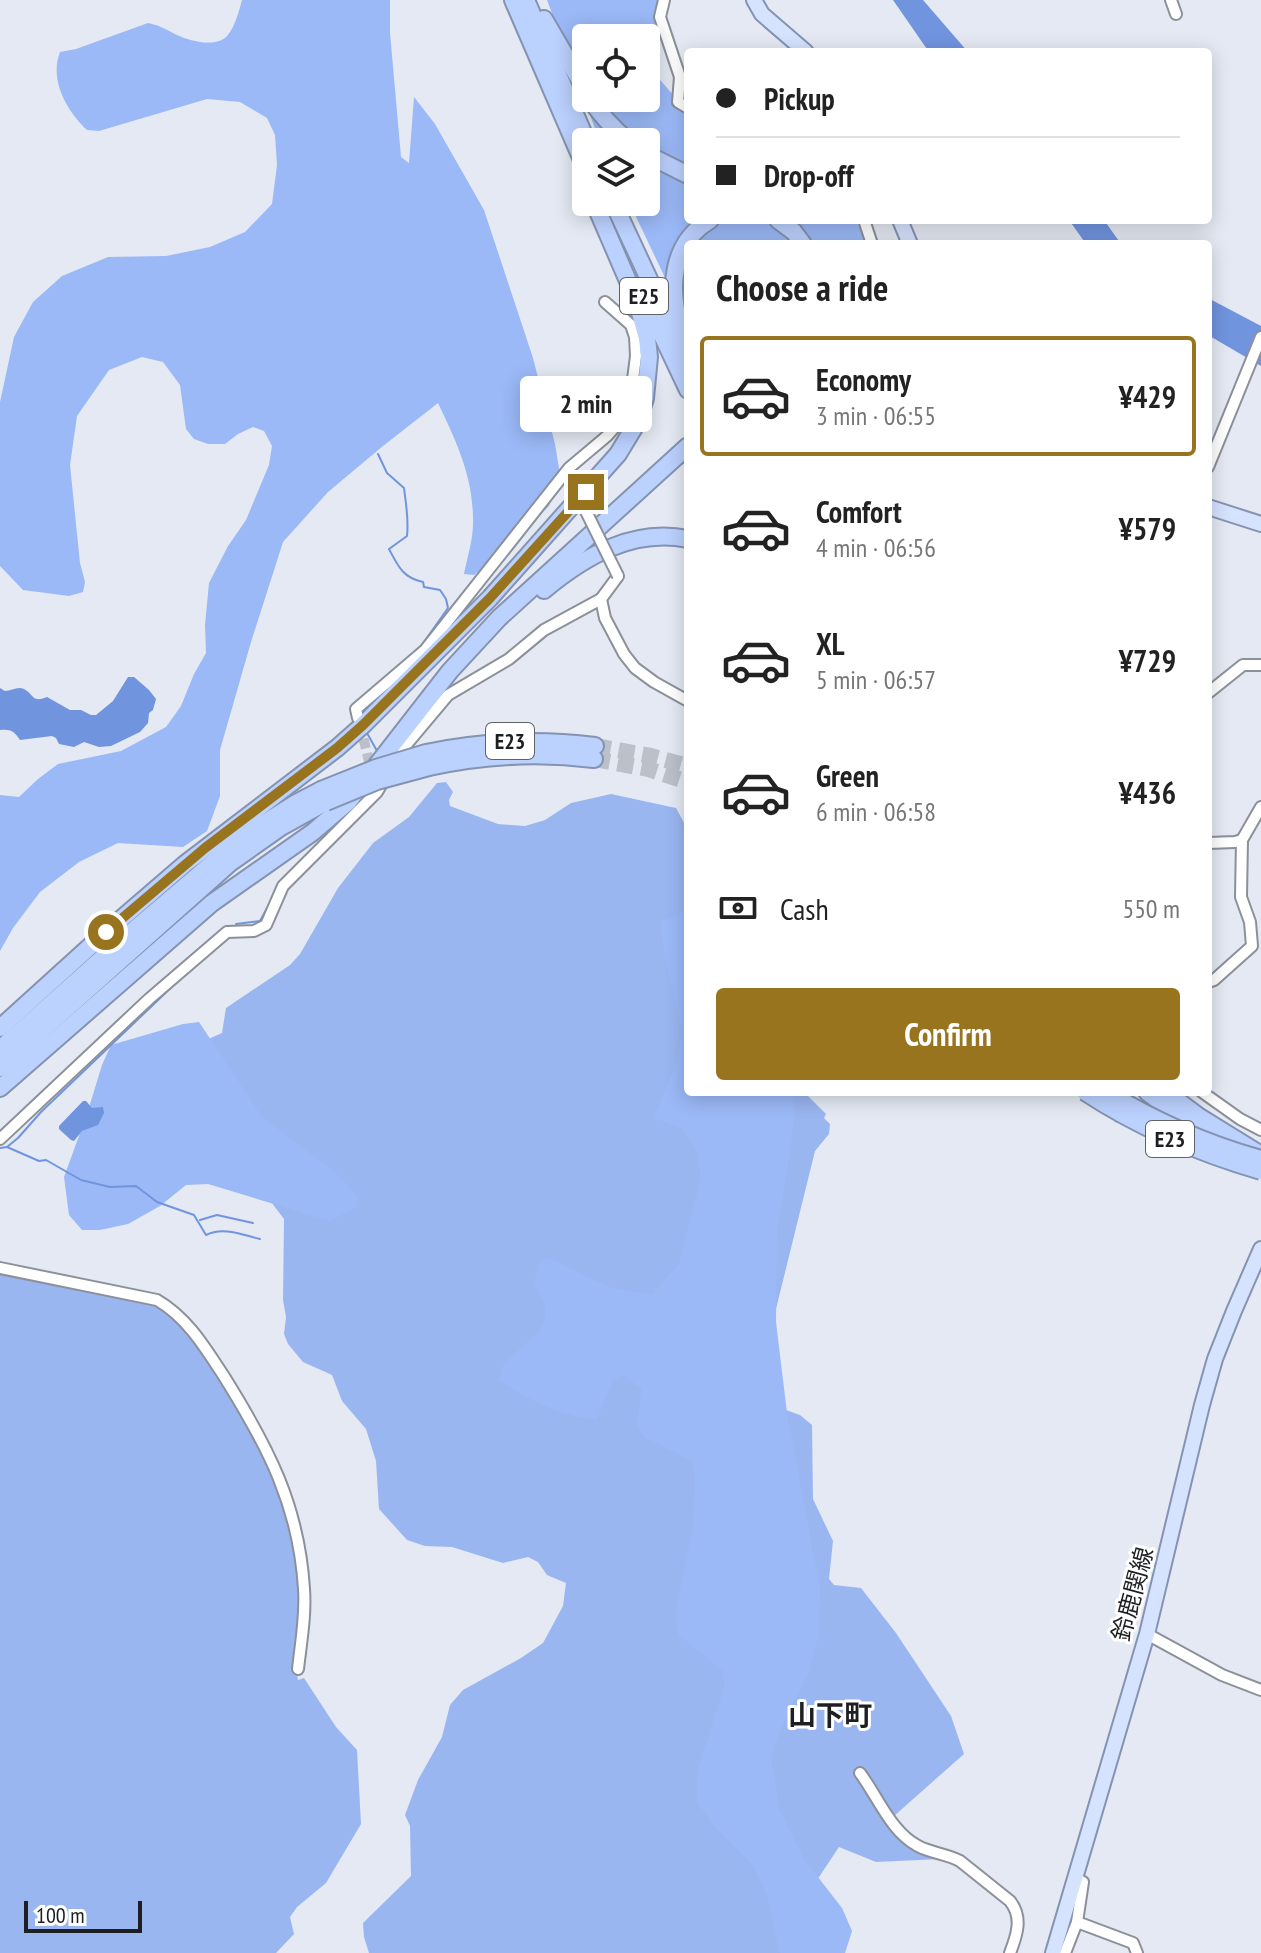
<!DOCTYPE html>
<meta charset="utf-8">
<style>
:root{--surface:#fff;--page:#f6f6f6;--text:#222;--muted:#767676;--line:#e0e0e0;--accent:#98741e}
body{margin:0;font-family:"PT Sans Narrow","Noto Sans JP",sans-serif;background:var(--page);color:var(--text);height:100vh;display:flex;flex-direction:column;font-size:30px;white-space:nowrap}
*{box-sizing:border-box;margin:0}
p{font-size:26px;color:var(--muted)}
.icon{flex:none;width:44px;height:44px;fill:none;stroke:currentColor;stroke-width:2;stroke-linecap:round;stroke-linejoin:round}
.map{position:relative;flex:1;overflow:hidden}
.sheet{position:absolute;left:684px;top:240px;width:528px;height:856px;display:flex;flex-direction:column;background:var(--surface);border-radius:8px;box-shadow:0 4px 20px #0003}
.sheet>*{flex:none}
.banner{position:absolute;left:684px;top:48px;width:528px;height:176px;border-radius:8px;box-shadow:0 4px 20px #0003;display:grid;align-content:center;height:176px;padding:0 32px;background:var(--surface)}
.tools{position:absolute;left:572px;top:24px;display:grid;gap:16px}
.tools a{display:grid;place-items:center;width:88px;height:88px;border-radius:8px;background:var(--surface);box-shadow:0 4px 20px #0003;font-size:40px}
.scale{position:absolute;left:24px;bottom:20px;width:118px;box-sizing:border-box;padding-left:8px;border:4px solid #1e1f23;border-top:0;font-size:22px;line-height:28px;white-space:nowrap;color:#1e1f23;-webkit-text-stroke:6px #fff;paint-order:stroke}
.end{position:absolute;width:36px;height:36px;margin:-18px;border:10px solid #98741e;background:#fff;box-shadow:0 0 0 4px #fff}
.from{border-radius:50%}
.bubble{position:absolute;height:56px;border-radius:8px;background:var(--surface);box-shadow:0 4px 20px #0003;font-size:26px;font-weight:800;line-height:56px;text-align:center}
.banner b{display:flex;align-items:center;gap:28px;height:76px;font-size:30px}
.banner b+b{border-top:2px solid var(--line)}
.banner i{width:20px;height:20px;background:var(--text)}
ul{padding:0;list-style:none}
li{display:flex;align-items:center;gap:24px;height:120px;margin:0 16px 12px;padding:0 16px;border:4px solid transparent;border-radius:8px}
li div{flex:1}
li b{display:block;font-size:30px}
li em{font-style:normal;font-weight:800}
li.active{border-color:var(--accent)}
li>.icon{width:72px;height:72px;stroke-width:1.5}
h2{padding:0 32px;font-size:36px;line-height:96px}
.pay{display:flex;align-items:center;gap:20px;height:88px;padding:0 32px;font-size:30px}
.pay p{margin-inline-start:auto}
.action{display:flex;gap:16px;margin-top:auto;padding:16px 32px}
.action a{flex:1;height:92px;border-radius:8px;background:var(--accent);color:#fff;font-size:32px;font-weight:800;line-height:92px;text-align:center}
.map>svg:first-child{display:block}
</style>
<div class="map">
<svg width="1261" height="1953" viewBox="0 0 1261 1953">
<rect width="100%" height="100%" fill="#e4e9f3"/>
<!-- green -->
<g fill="#9ab6f1">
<polygon points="446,782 453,792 449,800 450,806 498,824 525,826 545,820 571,803 611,794 676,808 688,830 688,1092 804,1092 826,1114 824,1118 830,1124 829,1134 815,1151 773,1321 783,1409 800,1415 812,1425 813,1499 833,1541 829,1579 834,1585 861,1588 896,1633 951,1716 964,1754 894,1816 903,1829 941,1859 876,1862 839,1847 791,1919 783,1953 369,1953 364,1937 363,1923 411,1876 410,1826 405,1815 418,1780 442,1737 450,1705 463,1690 521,1658 543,1643 563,1606 566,1583 547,1575 538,1562 528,1557 503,1563 452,1547 425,1546 407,1540 379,1509 376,1461 366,1429 342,1401 332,1375 303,1362 288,1344 284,1334 286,1317 283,1300 284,1219 265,1194 197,1044 222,1033 226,1008 290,965 300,954 338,888 373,843 409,817 437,783"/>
<polygon points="0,1274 148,1303 168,1312 200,1349 258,1445 278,1489 289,1526 297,1567 300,1613 295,1661 298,1680 304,1678 336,1727 357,1750 361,1824 326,1883 297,1907 290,1917 294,1934 276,1953 0,1953"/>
</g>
<!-- forest -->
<g fill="#9bb9f7" fill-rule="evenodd">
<path d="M242,0h148v33l11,124 8,6 5,-66 21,27 49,86 49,148 22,86 6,36 -12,26 -50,50 -25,19 -10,-1c3,-16 9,-34 9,-50 1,-46 -16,-81 -35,-121l-55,43 -55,46 -45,50 -32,100 -31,108v46l-13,35 -24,16 -65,-4 -39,19 -39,30 -27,36 -13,23v-156l19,2 19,-18 20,-15 63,-13 45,-24 15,-21 13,-32 12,-21 -1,-28 4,-42 19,-37 18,-26 23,-55 3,-19 -8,-15 -11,-4 -15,7 -13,10h-17l-14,-5 -8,-10 -6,-44 -17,-23 -21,-5 -33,13 -32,46 -7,49 10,98 5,19 -2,10 -14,4 -46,-6 -23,-24v-164l14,-65 19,-35 29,-26 46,-19 58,-1 44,-9 35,-15 27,-28 5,-39 -2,-30 -8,-17 -27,-16 -33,-3 -108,32 -12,-1c-20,-19 -38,-50 -27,-78l16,-3 72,-26c11,2 19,7 29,12 13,6 39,13 50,1 8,-9 12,-25 15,-36z"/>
<path d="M547,0h117l-16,66 34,39 6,3v112h167l12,20v4h-179v82l-59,-124h17v-60h-46zM586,38h60v60h-60z"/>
<path d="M688,910v182h104l3,19 -7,53 -11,65 -1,93 11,91 33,176 -1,45 -10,37 -28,57 -10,29 8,51 25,51 38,49 10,23 -7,22h-65l-13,-58 -14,-30 -41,-42 -15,-21 1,-33 26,-80 -1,-18 -45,-37 -3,-18 18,-87 2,-50 -3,-18 -49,-25 -6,-12 5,-35 -19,-14 -10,5 -16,39c-36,-2 -69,-20 -98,-39l5,-17 33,-29 8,-12v-17l-11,-22 5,-21 10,-4 59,29 44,8 27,-31 22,-86 -4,-28 -16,-22 -27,-10 23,-57 5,-29 -16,-71 -6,-39z"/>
<polygon points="199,1022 262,1117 335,1172 358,1197 356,1207 330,1221 208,1184 186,1185 160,1206 128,1224 100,1230 82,1230 69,1215 64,1177 87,1114 102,1065 111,1045 183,1024"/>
</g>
<!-- water -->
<g fill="#7194df">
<polygon points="893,0 923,0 968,52 929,52"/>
<polygon points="1069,220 1104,220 1121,244 1086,244"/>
<polygon points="1208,298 1261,326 1261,366 1208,335"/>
<path d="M128,677h6l15,13 7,9 -3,11 -4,3 -1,10 -8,9 -29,14 -12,1 -15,-5 -10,5 -15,-3 -3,-6 -4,-2 -32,4c-6,-9 -9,-11 -20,-10v-42l5,3c6,0 13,-5 19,-2 11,6 7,14 23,8l23,13h11l10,5h5l17,-14z"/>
<polygon points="83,1101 86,1101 92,1108 103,1107 104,1113 98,1125 82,1131 74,1141 71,1140 59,1129 59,1126"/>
</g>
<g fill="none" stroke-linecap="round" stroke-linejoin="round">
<!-- stream -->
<g stroke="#7194df" stroke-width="2">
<path d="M378,454l9,19 17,15c2,17 5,31 3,48l-18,13c9,17 14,29 34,33l1,5 16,3 6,9 2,9 -29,41"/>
<polyline points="361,716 375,699"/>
<polyline points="367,733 377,751"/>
<polyline points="236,924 260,921 271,901"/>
<path d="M7,1147l32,14 7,-1 35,20 29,7 26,-1 21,16 37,13 12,20c17,-9 37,0 54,4"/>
<polyline points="0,1148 7,1147 18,1138 41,1112 179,980"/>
<polyline points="200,1220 217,1215 253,1223"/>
</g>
<!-- minor-tunnel -->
<g stroke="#bcc1c9" stroke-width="10" stroke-dasharray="10 5" stroke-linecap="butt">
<polyline points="360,724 372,774"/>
<polyline points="1119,1123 1126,1092"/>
</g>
<!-- highway-tunnel -->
<g stroke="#bcc1c9" stroke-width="16" stroke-dasharray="16 8" stroke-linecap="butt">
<polyline points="595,746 651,756 688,766"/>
<polyline points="594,759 648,769 688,782"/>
</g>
<defs>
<g id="minor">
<polyline points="664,0 660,17 680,77 678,102 688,108"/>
<polyline points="1171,0 1176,14"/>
<polyline points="864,220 872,244"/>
<polyline points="1208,467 1261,337"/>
<polyline points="618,576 601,599 605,618 624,654 635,668 654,682 688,701"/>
<polyline points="1208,693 1243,665 1261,665"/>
<polyline points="358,718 356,709 425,650 569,468 607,436 629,411 636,356 635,337 631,325 605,302"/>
<polyline points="395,761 401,751 448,695 509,659 544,630 601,599"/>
<polyline points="1208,843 1235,842 1242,840"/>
<polyline points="1208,982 1214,980 1252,946 1250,922 1241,897 1242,840 1261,807"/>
<polyline points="1202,1092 1240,1119 1261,1130"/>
<polyline points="0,1139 149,999 227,932 254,931 266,925 283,886 377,792 385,778"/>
<path d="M0,1268l157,32c31,18 49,49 68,78 43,69 74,128 79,211 2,26 -3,53 -6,80"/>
<polyline points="1147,1634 1222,1675 1261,1690"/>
<path d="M860,1773c18,24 31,59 58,73 13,7 29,8 42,15l50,40c13,16 7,34 0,52"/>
<polyline points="1077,1922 1133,1943 1137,1953"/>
<polyline points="1065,1953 1077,1922 1083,1882 1075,1878"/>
</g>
<g id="major">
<polyline points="754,0 762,14 806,52"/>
<polyline points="900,220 910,244"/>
<polyline points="1208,507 1261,524"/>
<polyline points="1053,1953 1147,1634 1202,1405 1215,1359 1234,1311 1261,1249"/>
</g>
<g id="highway">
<polyline points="513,0 586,169"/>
<polyline points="526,0 587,142"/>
<polyline points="544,19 586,91"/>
<path d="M590,98c10,17 24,31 39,44"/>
<polyline points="646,154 688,175"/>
<polyline points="613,202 688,363"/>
<polyline points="778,220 794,232 803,244"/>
<polyline points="644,297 688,390"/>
<path d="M681,328c-13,-39 -10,-85 29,-108"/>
<path d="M544,590c41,-34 89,-62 144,-51"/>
<path d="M426,753c57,-12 112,-14 169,-7"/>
<path d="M429,767c55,-12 109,-15 165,-8"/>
<polyline points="0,1028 106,932 185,864 337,748 363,725 490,598 618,454 638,421 645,398 649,357 647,338 637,302 594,202"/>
<polyline points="0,1049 137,927 244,836 296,803 321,790"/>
<polyline points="0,1068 230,863 281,827 326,802"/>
<polyline points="0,1088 212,903 313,832 348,802 450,671 499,618 688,446"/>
<polyline points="1147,1092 1208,1137"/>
<polyline points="1166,1092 1198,1116 1261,1155"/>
</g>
</defs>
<!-- minor casing -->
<use href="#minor" stroke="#8c9099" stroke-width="14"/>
<!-- major casing -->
<use href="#major" stroke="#8493b1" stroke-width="18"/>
<!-- highway casing -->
<use href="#highway" stroke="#8493b1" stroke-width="20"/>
<!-- minor -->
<use href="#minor" stroke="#fff" stroke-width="10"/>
<!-- major -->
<use href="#major" stroke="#d6e3fe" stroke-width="14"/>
<!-- highway -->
<use href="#highway" stroke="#bbd1fe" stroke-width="16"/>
<defs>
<polyline id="minor-bridge" points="570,479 618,576"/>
<g id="highway-bridge">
<polyline points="321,790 376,768 426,753"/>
<polyline points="326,802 377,781 429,767"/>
<path d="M1085,1092c55,36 114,61 176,79"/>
<path d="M1107,1092c48,29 100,52 154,67"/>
</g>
</defs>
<!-- minor-bridge casing -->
<use href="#minor-bridge" stroke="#8c9099" stroke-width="14" stroke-linecap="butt"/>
<!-- highway-bridge casing -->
<use href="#highway-bridge" stroke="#8493b1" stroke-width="20" stroke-linecap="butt"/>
<!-- minor-bridge -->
<use href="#minor-bridge" stroke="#fff" stroke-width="10"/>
<!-- highway-bridge -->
<use href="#highway-bridge" stroke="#bbd1fe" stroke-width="16"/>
</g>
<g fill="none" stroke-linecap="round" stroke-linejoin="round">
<!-- route -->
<polyline stroke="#98741e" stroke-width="10" points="106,932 205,848 337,748 363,725 490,598 586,492"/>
</g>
<g text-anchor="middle" stroke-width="6" stroke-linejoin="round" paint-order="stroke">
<!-- shield labels -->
<g fill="#fff" stroke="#626265" stroke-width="2">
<rect x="620" y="278" width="48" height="36" rx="6"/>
<rect x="486" y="723" width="48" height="36" rx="6"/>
<rect x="1146" y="1121" width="48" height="36" rx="6"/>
</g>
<g font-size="22" font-weight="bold" fill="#1e1f23">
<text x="644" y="304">E25</text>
<text x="510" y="749">E23</text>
<text x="1170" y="1147">E23</text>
</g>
<!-- street labels -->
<g font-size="24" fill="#1e1f23" stroke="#fff">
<text transform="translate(1133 1594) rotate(-75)" y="8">鈴鹿関線</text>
</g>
<!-- quarter labels -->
<g font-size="28" font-weight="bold" fill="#1e1f23" stroke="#fff">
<text x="830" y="1725">山下町</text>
</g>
</g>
</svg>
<div class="tools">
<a><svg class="icon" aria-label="locate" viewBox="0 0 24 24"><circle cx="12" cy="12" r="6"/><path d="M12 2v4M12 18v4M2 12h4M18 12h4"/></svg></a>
<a><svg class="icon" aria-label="layers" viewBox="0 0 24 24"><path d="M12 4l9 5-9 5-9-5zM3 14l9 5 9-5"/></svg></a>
</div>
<div class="scale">100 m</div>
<i class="end from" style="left:106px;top:932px"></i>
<i class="end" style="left:586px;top:492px"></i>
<div class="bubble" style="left:520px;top:376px;width:132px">2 min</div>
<div class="banner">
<b><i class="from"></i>Pickup</b>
<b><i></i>Drop-off</b>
</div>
<section class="sheet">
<h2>Choose a ride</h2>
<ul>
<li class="active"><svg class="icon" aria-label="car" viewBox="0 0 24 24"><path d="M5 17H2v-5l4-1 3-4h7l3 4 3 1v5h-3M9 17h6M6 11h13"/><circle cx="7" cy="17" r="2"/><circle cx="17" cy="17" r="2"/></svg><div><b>Economy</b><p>3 min · 06:55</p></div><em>¥429</em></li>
<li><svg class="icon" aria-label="car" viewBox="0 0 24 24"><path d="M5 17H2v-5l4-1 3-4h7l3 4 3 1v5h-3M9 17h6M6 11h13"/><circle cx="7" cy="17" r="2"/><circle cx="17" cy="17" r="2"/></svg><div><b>Comfort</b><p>4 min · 06:56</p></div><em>¥579</em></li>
<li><svg class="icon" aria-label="car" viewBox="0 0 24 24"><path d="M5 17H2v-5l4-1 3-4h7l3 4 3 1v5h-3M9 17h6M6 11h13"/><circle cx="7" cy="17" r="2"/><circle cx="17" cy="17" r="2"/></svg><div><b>XL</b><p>5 min · 06:57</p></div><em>¥729</em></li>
<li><svg class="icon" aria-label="car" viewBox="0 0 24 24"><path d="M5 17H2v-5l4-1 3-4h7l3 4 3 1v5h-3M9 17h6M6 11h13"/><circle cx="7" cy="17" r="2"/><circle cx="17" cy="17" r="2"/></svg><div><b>Green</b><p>6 min · 06:58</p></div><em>¥436</em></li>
</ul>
<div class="pay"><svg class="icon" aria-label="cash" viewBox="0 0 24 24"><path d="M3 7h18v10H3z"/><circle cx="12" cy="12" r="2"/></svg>Cash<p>550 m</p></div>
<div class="action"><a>Confirm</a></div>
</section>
</div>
